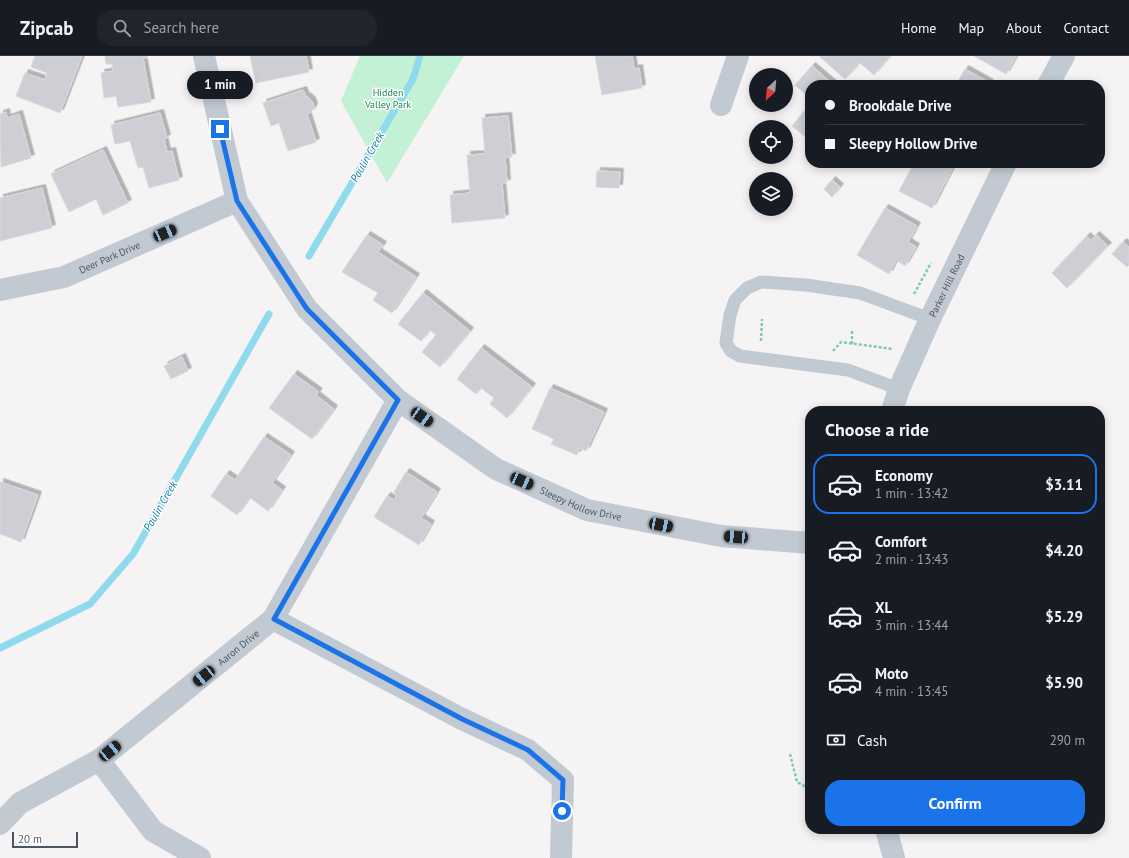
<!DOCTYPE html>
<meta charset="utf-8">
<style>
:root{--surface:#171b24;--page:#20242c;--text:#f1f3f6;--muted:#9ea1a6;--line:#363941;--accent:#1a73e8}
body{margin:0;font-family:"PT Sans",sans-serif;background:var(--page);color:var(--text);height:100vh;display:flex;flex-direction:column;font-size:15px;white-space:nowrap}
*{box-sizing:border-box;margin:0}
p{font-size:13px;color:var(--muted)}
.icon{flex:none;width:22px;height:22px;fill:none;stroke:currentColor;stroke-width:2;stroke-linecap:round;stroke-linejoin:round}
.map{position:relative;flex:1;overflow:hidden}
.panel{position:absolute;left:805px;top:350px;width:300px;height:428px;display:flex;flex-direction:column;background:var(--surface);border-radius:16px;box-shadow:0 2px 10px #0003}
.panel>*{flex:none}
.top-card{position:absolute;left:805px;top:24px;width:300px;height:88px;border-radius:16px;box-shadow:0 2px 10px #0003;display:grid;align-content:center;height:88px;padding:0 20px;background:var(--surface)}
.needle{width:26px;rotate:206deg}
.fabs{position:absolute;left:749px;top:12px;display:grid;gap:8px}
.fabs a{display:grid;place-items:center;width:44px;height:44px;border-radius:50%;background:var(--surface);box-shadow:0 2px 10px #0003;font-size:20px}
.scale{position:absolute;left:12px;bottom:10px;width:66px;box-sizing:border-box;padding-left:4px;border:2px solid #4a5661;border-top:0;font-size:11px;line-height:14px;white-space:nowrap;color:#4a5661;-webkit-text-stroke:3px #fff;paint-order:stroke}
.end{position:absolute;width:18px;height:18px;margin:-9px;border:5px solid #1a73e8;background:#fff;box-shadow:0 0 0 2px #fff}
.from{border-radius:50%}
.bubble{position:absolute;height:28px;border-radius:14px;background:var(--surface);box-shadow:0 2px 10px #0003;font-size:13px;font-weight:800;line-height:28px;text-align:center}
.car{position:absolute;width:12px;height:24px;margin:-12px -6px;border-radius:5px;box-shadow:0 0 3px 1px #0007;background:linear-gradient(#222 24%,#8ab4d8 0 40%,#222 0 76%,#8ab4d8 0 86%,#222 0)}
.top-card b{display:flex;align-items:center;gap:14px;height:38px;font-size:15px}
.top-card b+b{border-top:1px solid var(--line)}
.top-card i{width:10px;height:10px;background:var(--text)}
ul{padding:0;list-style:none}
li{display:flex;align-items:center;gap:12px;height:60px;margin:0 8px 6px;padding:0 12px;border:2px solid transparent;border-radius:16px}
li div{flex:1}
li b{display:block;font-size:15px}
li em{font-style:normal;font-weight:800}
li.active{border-color:var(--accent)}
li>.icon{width:36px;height:36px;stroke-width:1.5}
h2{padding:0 20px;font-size:18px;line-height:48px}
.pay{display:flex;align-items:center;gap:10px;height:44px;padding:0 20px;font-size:15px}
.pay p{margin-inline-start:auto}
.primary-button{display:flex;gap:8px;margin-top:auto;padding:8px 20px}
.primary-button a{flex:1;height:46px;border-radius:16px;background:var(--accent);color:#fff;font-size:16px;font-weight:800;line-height:46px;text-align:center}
header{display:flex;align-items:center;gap:24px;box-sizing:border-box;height:56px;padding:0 20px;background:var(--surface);border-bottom:1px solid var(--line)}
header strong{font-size:19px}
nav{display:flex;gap:22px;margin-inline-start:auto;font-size:14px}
.search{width:280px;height:36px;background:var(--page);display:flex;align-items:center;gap:10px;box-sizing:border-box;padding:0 14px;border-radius:16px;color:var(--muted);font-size:15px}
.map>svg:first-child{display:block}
</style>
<header>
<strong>Zipcab</strong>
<div class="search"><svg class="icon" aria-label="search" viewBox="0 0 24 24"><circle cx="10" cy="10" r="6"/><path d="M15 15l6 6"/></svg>Search here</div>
<nav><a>Home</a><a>Map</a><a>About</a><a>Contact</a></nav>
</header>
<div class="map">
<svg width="1129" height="802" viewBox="0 0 1129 802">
<defs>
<filter id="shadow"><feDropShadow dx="3.5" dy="-3.5" stdDeviation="0" flood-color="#0004"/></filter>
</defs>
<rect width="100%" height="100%" fill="#f5f3f3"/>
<!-- green -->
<polygon fill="#c3f1d5" points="360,0 464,0 387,127 341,45"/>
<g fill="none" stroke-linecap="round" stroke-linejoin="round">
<!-- stream -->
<g stroke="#90daee" stroke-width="7">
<polyline points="309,200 413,23 420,0"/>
<polyline points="0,592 90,548 133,498 269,258"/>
</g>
</g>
<!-- building -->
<g fill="#cdcfd5" stroke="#d7d9de" filter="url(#shadow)">
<polygon points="35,0 82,0 60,57 16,40 25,17 45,24 47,17 31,11"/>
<polygon points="105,0 147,0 147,2 143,2 151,46 118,51 116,40 104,42 101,17 113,15 112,8 106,8"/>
<polygon points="250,0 306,0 309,16 256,27"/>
<polygon points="595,0 632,0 634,13 639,12 642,32 602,39"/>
<polygon points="819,0 890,0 874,19 860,7 845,23"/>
<polygon points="974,0 1016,0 1006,18"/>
<polygon points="812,10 834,29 810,29 810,42 795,29"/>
<polygon points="965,13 990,27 988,29 956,29"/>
<polygon points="303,34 307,43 307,40 312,45 314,51 311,56 307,58 316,86 288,95 279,67 271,70 263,47"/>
<polygon points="810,48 810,85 792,70"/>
<polygon points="6,56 7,62 19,58 31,102 1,111 0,58"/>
<polygon points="160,57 167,82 164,83 167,96 172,95 179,124 149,132 143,111 138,112 130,85 115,88 111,69"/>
<polygon points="508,60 512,101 505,101 507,127 502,127 505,162 452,167 450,139 470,137 467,99 485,98 482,62"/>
<polygon points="103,94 128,147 103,159 96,143 69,156 51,118"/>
<polygon points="914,107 955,107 932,152 899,135"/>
<polygon points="597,115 620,116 619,132 596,131"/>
<polygon points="832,124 840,131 832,141 824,133"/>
<polygon points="42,132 52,172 0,185 0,142"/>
<polygon points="885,152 917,170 908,186 916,191 905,210 896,204 889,218 857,199"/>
<polygon points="367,179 383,189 378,196 416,221 392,257 373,244 378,237 342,216"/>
<polygon points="1096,179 1108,190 1067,232 1052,217 1087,180 1091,184"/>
<polygon points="1123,186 1129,191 1129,209 1127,211 1112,198"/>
<polygon points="423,237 470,275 440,311 422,296 436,279 430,274 421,285 398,268"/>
<polygon points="481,292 532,331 507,362 490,348 494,342 481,332 476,338 457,323"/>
<polygon points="182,301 188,315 171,323 164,310"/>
<polygon points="294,318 319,336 316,339 334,353 312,383 269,352"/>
<polygon points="550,332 604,356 586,395 580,392 577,399 551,388 554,383 532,373"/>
<polygon points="264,381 291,399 272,427 282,434 268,455 249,441 237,459 211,440 226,418 235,424"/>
<polygon points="406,416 437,436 421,462 431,468 419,489 374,461 387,440 394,444 397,439 394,436"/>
<polygon points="0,426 38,439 21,486 0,478"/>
</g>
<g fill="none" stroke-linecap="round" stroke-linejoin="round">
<!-- path -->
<g stroke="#7ad0a6" stroke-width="2.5" stroke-dasharray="3 2" stroke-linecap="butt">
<polyline points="914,238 931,207"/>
<polyline points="761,285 762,263"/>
<polyline points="852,288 852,275"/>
<polyline points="833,295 841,286 893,293"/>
<polyline points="790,698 797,726 810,733"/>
</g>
<!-- service -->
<polyline stroke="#c1cad2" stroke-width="13" points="899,333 848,314 740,300 731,295 726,287 730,259 735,244 747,232 761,226 806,229 860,237 930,263"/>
<!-- minor -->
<g stroke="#c1cad2" stroke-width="22">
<path id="s1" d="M204,0l33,145 70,108 91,91 98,69 91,41 134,26 89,7"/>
<polyline points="721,49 738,0"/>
<path id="s2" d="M0,234l64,-13 173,-76"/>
<polyline points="273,563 462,663 528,694 563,724 561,802"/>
<polyline points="99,704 153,775 200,802"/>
<path id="s3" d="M0,768l20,-21 79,-43 174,-141 125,-219"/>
</g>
<!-- tertiary -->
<g stroke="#c1cad2" stroke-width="22">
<polyline points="1048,29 1064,0"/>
<path id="s4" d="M892,355l7,-22 31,-70 76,-156"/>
<polyline points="886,773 894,802"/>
</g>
</g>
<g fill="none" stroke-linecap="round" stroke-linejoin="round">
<!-- route -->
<polyline stroke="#1a73e8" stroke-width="5" points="220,73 237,145 299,241 307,253 398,344 274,563 462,663 528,694 563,724 562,755"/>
</g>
<g text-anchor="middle" stroke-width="3" stroke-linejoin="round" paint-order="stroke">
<!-- park labels -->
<g font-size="10" fill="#17864f" stroke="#fff">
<text x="388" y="40">Hidden<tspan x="388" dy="12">Valley Park</tspan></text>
</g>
<!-- street labels -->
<g font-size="10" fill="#4a5661" stroke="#fff">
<text dy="4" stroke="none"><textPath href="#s2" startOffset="115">Deer Park Drive</textPath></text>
<text dy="4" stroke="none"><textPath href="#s4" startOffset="137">Parker Hill Road</textPath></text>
<text dy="4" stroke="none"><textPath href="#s1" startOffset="618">Sleepy Hollow Drive</textPath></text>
<text dy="4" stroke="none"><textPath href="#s3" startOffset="298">Aaron Drive</textPath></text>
</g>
<!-- water labels -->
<g font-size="11" font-style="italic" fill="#0c7c9b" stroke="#fff">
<text transform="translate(367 101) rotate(-60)" y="4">Paulin Creek</text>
<text transform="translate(160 450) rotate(-60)" y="4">Paulin Creek</text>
</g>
</g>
</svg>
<div class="fabs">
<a><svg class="needle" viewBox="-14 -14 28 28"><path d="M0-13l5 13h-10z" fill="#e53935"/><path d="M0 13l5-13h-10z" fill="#9ea1a6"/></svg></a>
<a><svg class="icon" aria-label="locate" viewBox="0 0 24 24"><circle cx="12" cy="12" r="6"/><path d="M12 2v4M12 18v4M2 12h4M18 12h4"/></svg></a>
<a><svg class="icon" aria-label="layers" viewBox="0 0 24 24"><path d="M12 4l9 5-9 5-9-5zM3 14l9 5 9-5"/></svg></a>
</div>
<div class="scale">20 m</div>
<i class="end from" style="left:562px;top:755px"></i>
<i class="end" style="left:220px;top:73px"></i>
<div class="bubble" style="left:187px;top:15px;width:66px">1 min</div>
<i class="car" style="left:165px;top:177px;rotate:67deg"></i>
<i class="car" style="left:422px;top:361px;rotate:125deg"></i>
<i class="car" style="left:522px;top:425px;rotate:114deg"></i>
<i class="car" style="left:661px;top:469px;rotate:101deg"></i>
<i class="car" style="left:736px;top:481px;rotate:274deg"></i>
<i class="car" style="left:204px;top:620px;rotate:231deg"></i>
<i class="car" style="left:110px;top:695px;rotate:51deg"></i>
<div class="top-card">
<b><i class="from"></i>Brookdale Drive</b>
<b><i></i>Sleepy Hollow Drive</b>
</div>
<section class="panel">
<h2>Choose a ride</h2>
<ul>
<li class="active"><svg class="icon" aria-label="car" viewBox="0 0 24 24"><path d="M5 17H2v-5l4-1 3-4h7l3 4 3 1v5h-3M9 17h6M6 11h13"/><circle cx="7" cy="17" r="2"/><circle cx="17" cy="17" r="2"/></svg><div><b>Economy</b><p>1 min · 13:42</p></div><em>$3.11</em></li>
<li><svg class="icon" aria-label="car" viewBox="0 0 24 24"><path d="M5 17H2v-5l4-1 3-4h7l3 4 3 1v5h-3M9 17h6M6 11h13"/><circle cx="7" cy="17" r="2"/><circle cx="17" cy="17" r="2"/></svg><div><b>Comfort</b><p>2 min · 13:43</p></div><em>$4.20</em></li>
<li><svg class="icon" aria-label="car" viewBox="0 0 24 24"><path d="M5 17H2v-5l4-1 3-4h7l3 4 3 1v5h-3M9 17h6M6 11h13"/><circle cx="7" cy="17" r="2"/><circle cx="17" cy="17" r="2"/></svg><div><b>XL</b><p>3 min · 13:44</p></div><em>$5.29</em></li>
<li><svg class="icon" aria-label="car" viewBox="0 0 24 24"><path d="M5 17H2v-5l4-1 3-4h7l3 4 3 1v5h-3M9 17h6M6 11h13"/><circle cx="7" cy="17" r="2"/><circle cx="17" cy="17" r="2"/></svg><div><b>Moto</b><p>4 min · 13:45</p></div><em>$5.90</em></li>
</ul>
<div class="pay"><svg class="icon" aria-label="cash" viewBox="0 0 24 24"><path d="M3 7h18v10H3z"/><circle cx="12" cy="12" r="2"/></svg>Cash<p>290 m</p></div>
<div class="primary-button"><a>Confirm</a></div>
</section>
</div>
